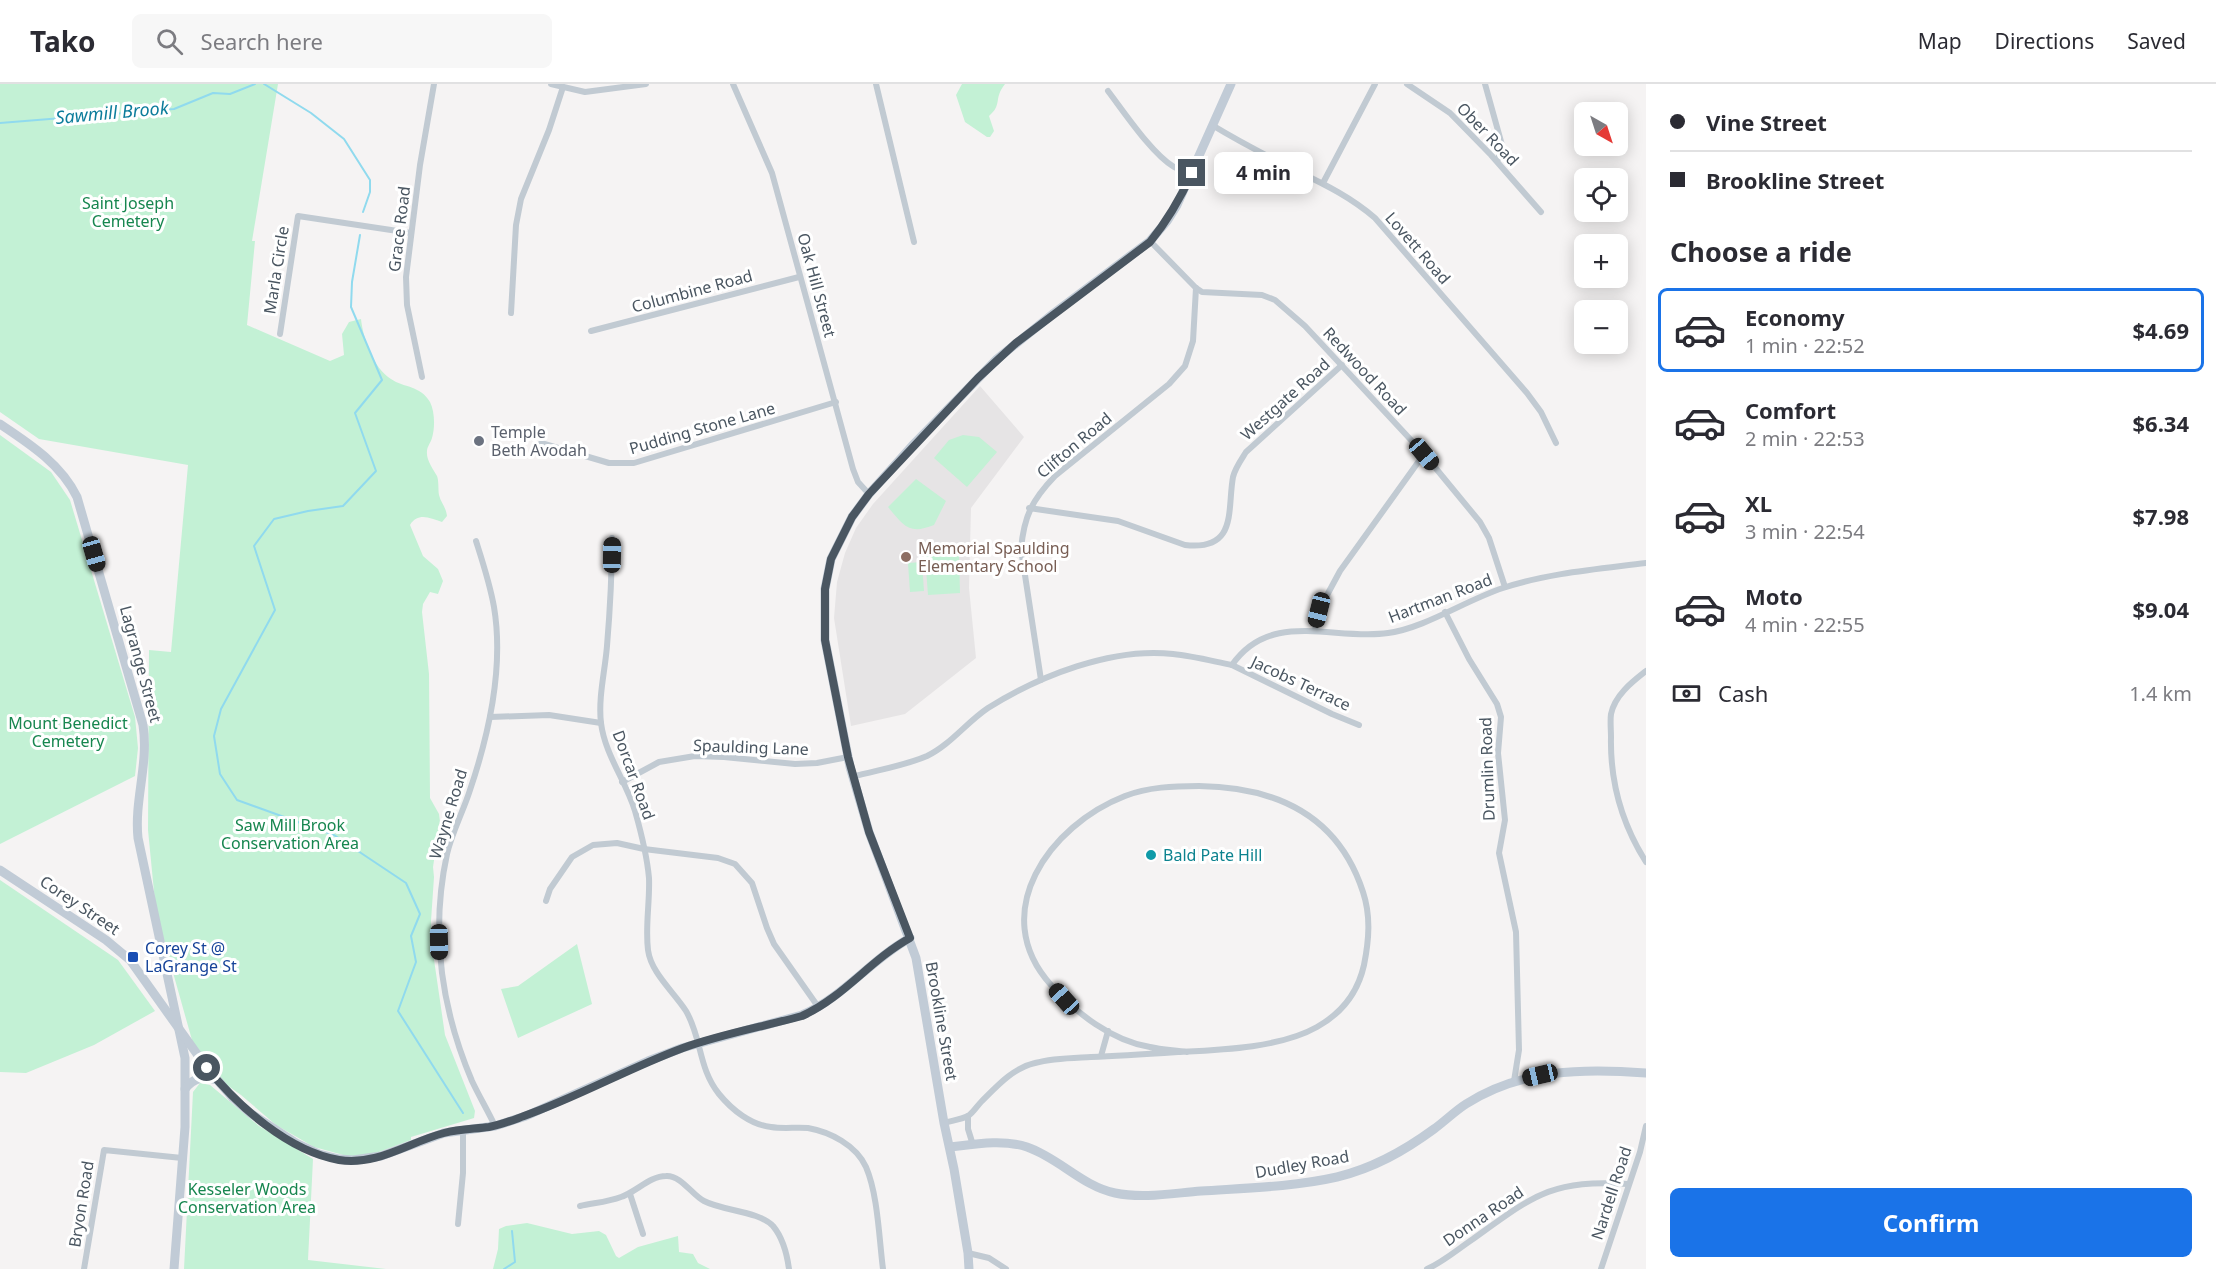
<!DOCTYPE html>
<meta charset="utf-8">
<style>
:root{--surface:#fff;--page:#f7f7f7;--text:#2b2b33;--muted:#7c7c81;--line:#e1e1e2;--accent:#1a73e8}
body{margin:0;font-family:"Noto Sans",sans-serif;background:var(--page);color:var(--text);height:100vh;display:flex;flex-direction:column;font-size:22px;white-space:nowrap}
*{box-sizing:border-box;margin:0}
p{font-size:20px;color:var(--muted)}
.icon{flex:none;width:33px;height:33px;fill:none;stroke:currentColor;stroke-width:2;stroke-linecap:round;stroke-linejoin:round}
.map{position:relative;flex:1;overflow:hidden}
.side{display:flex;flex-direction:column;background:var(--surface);width:570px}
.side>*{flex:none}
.guide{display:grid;align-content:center;height:132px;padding:0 24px;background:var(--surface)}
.needle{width:39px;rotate:141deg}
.controls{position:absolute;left:1574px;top:18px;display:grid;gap:12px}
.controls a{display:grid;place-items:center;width:54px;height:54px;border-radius:9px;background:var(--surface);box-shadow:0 3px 15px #0003;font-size:30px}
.end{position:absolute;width:27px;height:27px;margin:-14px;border:8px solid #4a5661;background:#fff;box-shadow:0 0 0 3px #fff}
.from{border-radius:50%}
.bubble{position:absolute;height:42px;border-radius:9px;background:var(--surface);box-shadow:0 3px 15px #0003;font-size:20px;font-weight:700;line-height:42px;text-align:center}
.car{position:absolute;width:18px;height:36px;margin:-18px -9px;border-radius:8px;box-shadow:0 0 4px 2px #0007;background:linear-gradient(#222 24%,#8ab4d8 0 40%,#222 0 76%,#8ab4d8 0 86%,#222 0)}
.guide b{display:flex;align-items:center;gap:21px;height:57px;font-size:22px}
.guide b+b{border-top:2px solid var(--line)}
.guide i{width:15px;height:15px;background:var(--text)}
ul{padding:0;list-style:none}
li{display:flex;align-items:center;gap:18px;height:84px;margin:0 12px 9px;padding:0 12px;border:3px solid transparent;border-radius:9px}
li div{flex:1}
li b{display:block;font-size:22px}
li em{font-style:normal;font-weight:700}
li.active{border-color:var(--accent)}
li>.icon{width:54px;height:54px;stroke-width:1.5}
h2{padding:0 24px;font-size:27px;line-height:72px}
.pay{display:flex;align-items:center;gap:15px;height:66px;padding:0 24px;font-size:22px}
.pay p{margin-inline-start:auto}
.button{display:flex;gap:12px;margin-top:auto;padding:12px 24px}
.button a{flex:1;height:69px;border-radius:9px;background:var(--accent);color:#fff;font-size:24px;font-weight:700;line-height:69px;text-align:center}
header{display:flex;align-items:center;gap:36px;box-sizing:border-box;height:84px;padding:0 30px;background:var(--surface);border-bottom:2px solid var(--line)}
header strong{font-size:28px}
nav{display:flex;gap:33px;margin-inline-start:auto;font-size:21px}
.search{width:420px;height:54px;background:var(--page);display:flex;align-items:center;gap:15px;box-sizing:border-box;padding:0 21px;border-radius:9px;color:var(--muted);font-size:22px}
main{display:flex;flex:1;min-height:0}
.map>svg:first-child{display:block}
</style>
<header>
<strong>Tako</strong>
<div class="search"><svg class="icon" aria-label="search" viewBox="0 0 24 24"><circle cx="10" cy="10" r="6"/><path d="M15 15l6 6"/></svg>Search here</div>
<nav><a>Map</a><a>Directions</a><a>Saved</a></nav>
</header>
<main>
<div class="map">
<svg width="1646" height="1185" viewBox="0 0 1646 1185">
<rect width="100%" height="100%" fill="#f5f3f3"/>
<!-- education -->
<polygon fill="#e6e4e5" points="980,302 1024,353 971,424 969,504 976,574 905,630 851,642 834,534 837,498 845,469 856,444 873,420"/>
<!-- green -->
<g fill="#c3f1d5">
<path d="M0,0h278l-26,157h3l-8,84 83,36 14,-6 -2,-21 7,-12 12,-3c2,19 12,49 30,60 13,9 29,6 39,23 5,10 5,26 2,36 -1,4 -5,9 -5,13 -1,9 6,18 10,25 2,5 1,13 2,19 2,8 7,12 8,21l-5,6c-12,-4 -24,-10 -32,3l13,31 15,13 5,12 -5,13 -8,-2 -7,12 -1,8 7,62 1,124 9,16 1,8 -7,45 1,10 -3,44 1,25 13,89 30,76 -1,7 -63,19v3l-35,13 -19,3h-10l-33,-9 -38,-22 -35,-30 -42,-30 -43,-153 -8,-82 1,-180 22,2 17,-187 -149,-26 -39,-27z"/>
<path d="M962,0h43c-12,15 -2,20 -16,32l5,15 -4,6h-3l-22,-15 -9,-27z"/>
<polygon points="0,351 51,388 70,416 135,633 138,664 135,692 0,760"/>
<polygon points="963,351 979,353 997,368 967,403 934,374 949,356"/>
<path d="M916,395l30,22 -12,24c-25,10 -30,1 -46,-18z"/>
<polygon points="959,469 960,509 928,511 925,472"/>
<polygon points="922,478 924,507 910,508 908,479"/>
<polygon points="0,796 118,876 155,927 94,961 26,989 0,988"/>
<polygon points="577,860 592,920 518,954 501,905 518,902"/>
<polygon points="200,999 210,1001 259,1042 313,1075 308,1176 386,1185 184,1185 193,1008"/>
<polygon points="527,1139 572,1150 599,1147 606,1151 616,1172 619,1174 638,1163 678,1152 679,1168 693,1170 698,1179 710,1185 493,1185 498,1165 499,1145 506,1142"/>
</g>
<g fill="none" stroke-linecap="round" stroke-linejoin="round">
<!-- stream -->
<g stroke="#90daee" stroke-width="2">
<polyline points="264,0 311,29 344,55 370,96 370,108 363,128"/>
<polyline points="0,39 174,25 213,9 230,10 255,0"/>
<polyline points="360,151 352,198 351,223 382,296 355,329 376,387 343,422 308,427 274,435 254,462 275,526 221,625 214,652 220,690 237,716 334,751 406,799 420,830 411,852 416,878 398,927 463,1029"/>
<polyline points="504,1185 515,1178 512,1147"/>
</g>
<!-- street -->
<g stroke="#c1cad2" stroke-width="6">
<polyline points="551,0 585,8 646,0"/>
<polyline points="733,0 772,89 853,385 858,398 869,410"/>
<polyline points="876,0 914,158"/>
<polyline points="1407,0 1450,29 1491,71 1541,128"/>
<polyline points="1485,0 1502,61 1502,66 1497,77"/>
<path d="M1108,7c16,21 44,63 66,76 5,3 12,4 18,6"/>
<path d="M1212,41c28,17 57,32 87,47 27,13 53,26 76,46l152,175 14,19 15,31"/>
<polyline points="1323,99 1375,0"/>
<polyline points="1150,157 1196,204 1202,208 1262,211 1275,216 1305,242 1424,370 1480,438 1489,454 1505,503"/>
<polyline points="511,229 516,141 521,115 549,46 563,3"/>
<polyline points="591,247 799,193"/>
<polyline points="280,250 298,132 411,149"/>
<polyline points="422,293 407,221 406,193 420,81 434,0"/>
<polyline points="541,359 609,379 634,379 836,318"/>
<path d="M1029,424l89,13 67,24c53,6 42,-35 48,-68 2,-9 8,-17 13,-25l96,-87"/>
<path d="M612,454c0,36 -2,72 -5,108 -2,25 -9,52 -6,77 4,32 25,58 34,88 6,21 12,45 14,67 1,24 -4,48 -1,72 3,23 26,42 38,61 16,27 12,57 33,83 13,16 32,31 52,33 12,2 25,0 37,1 22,4 48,17 58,39 12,28 13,71 17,102"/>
<path d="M476,457c7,22 14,43 18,66 10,60 -5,127 -24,183 -7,22 -18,42 -23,64 -17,79 -6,154 25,227 7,15 16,30 23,45"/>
<polyline points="1445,528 1469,575 1497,620 1501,633 1498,669 1505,736 1499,769 1516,848 1519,966 1514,997"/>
<polyline points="1315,546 1319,526 1340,487 1424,370"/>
<polyline points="1232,581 1332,630 1359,641"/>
<path d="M1646,587c-14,11 -31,24 -35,43 -1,7 0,16 0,23 -1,45 11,87 35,125"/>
<path d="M1041,596l-20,-131c3,-33 11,-49 34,-73l114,-92 16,-18 8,-25 3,-53"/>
<polyline points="490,633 549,631 601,639"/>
<path d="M852,693c25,-7 52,-11 75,-21 23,-11 40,-34 61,-48 51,-32 124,-61 185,-54 20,2 39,7 59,11 39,-56 102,-24 156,-32 37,-5 78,-33 115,-45 45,-15 96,-19 143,-25"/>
<polyline points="622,698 659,678 695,672 724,673 795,680 817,679 848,673"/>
<polyline points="546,817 550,805 572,773 593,761 617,759 644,765 718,774 735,780 752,799 767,844 774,860 819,924"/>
<polyline points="1101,972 1108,947"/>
<polyline points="968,1032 968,1045 973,1061"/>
<path d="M944,1039c7,-2 18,-4 24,-7 5,-3 9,-10 13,-14 16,-16 32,-34 54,-39 18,-5 37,-5 56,-6 29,-1 58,-3 87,-5 42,-2 102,-4 139,-25 25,-14 41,-35 47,-62 5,-25 7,-49 -1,-73 -25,-77 -88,-105 -164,-106 -25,0 -51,1 -74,10 -75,29 -139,117 -74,189 25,28 61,56 99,62 12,3 24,3 37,5"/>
<polyline points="630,1110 643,1150"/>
<path d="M580,1122c13,-3 28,-4 41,-9 15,-5 29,-21 45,-21 15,-1 26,19 38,25 19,10 55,10 69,25 10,12 14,28 16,43"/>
<polyline points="458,1140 463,1089 463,1045"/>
<polyline points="968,1169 989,1174 1006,1185"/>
<polyline points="84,1185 104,1066 182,1074"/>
<path d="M1427,1185c16,-7 31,-20 46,-30 60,-43 78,-60 155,-55"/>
<polyline points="1601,1185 1640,1068 1646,1042"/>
</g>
<!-- secondary -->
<g stroke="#c1cbd6" stroke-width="9">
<path d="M0,340c30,20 61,40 77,73l66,228c6,39 -9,75 -5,113l47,220v69l-11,142"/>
<path d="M0,786l106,70 24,20 77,108 26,30 17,15 46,30 23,11 20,5 14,1 28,-4 63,-23 51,-7 31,-10 122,-55 34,-13 120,-33c42,-18 68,-55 108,-77"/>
<path d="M185,1005c9,-12 19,-13 32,-9"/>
<path d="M951,1063c24,-3 52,-8 76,0 32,11 55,39 88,46 28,6 59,0 86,-2 45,-3 92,-4 136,-14 37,-9 67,-26 97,-48 11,-8 21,-18 32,-25 54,-35 118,-36 180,-31"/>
<polyline points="969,1185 968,1169 954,1085 944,1039 916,874 869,748 850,683 825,556 825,505 831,475 852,433 869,410 912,362 997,275 1054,229 1150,157 1167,137 1177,121 1231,0"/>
</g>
</g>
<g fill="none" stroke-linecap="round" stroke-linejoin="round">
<!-- route -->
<path stroke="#4a5661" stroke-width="8" d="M207,984c31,38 81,83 132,92 39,6 70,-18 105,-27 15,-4 30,-4 45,-6 12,-2 24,-7 35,-11 54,-19 105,-48 159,-68 39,-14 79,-21 119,-32 42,-19 68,-56 108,-78l-41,-106 -21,-75 -23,-117v-51l6,-30 21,-42 17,-23 109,-116 38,-35 134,-101c18,-22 30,-43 42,-69"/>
</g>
<!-- markers -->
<circle fill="#6b7280" stroke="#fff" stroke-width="2" cx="479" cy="357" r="6"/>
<circle fill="#8d6e63" stroke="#fff" stroke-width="2" cx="906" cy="473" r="6"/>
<circle fill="#0f9aa8" stroke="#fff" stroke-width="2" cx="1151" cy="771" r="6"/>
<rect fill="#1a4fb4" stroke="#fff" stroke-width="2" x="127" y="867" width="12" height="12" rx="3"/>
<g text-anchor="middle" stroke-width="6" stroke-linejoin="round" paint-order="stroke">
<!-- street labels -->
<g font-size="16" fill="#4a5661" stroke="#fff">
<text transform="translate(1488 50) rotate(46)" y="6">Ober Road</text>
<text transform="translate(399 145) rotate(-83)" y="6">Grace Road</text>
<text transform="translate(1418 164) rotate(49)" y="6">Lovett Road</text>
<text transform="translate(276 186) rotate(-81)" y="6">Marla Circle</text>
<text transform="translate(817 201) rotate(75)" y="6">Oak Hill Street</text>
<text transform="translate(692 207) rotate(-15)" y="6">Columbine Road</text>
<text transform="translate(1365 287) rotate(47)" y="6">Redwood Road</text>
<text transform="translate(1285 315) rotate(-42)" y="6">Westgate Road</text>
<text transform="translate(702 344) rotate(-16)" y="6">Pudding Stone Lane</text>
<text transform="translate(1074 361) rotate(-40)" y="6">Clifton Road</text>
<text transform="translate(1440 514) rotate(-21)" y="6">Hartman Road</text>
<text transform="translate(141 580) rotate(75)" y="6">Lagrange Street</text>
<text transform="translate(1301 599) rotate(25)" y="6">Jacobs Terrace</text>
<text transform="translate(751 663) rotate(2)" y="6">Spaulding Lane</text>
<text transform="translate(1487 685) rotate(-92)" y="6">Drumlin Road</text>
<text transform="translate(634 691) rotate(70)" y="6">Dorcar Road</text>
<text transform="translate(448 730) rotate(-73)" y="6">Wayne Road</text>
<text transform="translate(80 821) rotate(34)" y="6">Corey Street</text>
<text transform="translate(942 937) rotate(80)" y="6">Brookline Street</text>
<text transform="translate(1302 1080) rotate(-10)" y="6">Dudley Road</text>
<text transform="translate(1611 1109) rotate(-72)" y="6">Nardell Road</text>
<text transform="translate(81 1120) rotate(-81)" y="6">Bryon Road</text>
<text transform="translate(1483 1132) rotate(-34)" y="6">Donna Road</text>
</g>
<!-- park labels -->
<g font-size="16" fill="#17864f" stroke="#fff">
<text x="128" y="125">Saint Joseph<tspan x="128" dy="18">Cemetery</tspan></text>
<text x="68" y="645">Mount Benedict<tspan x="68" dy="18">Cemetery</tspan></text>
<text x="290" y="747">Saw Mill Brook<tspan x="290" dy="18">Conservation Area</tspan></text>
<text x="247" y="1111">Kesseler Woods<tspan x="247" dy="18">Conservation Area</tspan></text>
</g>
<!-- worship labels -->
<g font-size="16" fill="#5b616d" stroke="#fff" text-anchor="start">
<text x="491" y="354">Temple<tspan x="491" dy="18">Beth Avodah</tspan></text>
</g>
<!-- education labels -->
<g font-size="16" fill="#785e54" stroke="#fff" text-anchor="start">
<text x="918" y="470">Memorial Spaulding<tspan x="918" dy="18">Elementary School</tspan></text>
</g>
<!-- culture labels -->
<g font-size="16" fill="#0d838f" stroke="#fff" text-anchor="start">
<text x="1163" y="777">Bald Pate Hill</text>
</g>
<!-- transit labels -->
<g font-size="16" fill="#164399" stroke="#fff" text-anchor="start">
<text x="145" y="870">Corey St @<tspan x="145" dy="18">LaGrange St</tspan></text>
</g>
<!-- water labels -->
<g font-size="18" font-style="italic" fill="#0c7c9b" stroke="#fff">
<text transform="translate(112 29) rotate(-5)" y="6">Sawmill Brook</text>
</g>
</g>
</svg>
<div class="controls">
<a><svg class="needle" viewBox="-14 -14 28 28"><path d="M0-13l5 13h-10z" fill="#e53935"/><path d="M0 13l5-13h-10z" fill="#7c7c81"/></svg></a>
<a><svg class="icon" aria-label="locate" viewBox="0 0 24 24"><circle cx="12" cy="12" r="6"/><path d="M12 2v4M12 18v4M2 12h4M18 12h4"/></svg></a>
<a>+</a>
<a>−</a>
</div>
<i class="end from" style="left:207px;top:984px"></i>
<i class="end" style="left:1192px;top:89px"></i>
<div class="bubble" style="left:1214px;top:68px;width:99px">4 min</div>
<i class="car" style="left:1424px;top:370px;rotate:140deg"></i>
<i class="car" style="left:94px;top:470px;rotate:164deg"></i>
<i class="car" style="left:612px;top:471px;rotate:1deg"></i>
<i class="car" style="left:1319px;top:526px;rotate:194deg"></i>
<i class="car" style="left:439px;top:858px;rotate:179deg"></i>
<i class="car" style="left:1064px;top:915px;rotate:318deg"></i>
<i class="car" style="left:1540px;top:991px;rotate:257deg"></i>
</div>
<section class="side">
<div class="guide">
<b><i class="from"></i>Vine Street</b>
<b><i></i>Brookline Street</b>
</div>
<h2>Choose a ride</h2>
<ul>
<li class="active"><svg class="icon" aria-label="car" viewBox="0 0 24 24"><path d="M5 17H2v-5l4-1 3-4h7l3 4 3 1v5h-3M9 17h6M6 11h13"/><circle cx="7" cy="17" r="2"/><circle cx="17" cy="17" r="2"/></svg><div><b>Economy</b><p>1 min · 22:52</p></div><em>$4.69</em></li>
<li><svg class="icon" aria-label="car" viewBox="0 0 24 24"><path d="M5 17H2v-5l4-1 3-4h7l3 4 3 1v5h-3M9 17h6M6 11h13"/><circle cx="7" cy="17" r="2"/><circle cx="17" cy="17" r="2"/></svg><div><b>Comfort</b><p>2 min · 22:53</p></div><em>$6.34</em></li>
<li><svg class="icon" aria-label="car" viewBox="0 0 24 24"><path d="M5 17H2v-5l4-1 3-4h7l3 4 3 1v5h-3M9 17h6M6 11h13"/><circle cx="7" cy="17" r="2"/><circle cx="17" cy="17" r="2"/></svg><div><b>XL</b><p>3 min · 22:54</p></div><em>$7.98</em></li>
<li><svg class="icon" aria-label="car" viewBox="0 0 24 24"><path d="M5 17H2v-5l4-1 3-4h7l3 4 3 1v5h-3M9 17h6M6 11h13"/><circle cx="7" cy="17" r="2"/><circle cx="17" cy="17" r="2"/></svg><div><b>Moto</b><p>4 min · 22:55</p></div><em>$9.04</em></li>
</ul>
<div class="pay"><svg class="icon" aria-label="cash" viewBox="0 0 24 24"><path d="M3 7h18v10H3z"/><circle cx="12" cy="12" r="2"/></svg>Cash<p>1.4 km</p></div>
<div class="button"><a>Confirm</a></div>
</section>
</main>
